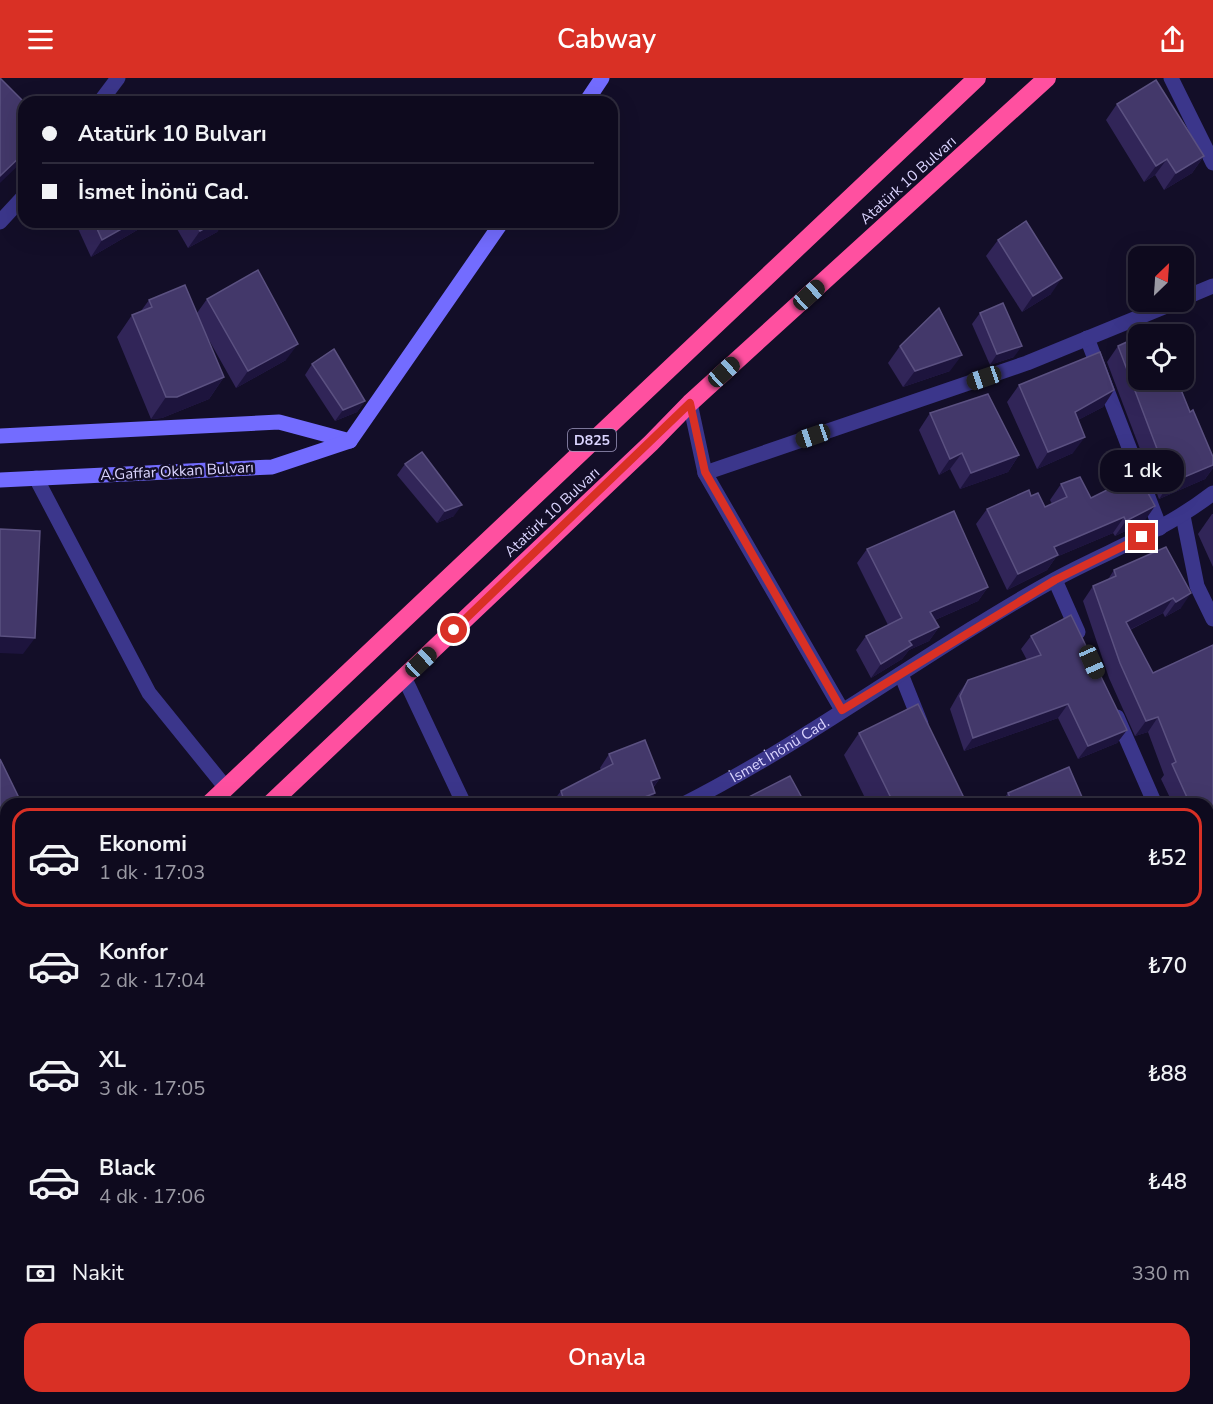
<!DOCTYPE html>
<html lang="tr">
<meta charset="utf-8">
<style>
:root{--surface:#0e0a1e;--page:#1c182b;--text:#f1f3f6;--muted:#9b9aa4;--line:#2e2b3c;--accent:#d93025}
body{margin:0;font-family:"Nunito Sans",sans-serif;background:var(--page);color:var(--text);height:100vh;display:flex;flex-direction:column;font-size:22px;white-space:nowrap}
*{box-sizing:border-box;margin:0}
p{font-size:20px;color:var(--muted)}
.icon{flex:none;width:33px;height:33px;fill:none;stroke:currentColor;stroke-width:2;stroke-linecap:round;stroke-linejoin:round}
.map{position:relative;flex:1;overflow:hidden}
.drawer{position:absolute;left:0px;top:720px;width:1214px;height:606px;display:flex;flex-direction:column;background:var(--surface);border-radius:18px 18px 0 0;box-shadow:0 6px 24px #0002,0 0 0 2px var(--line)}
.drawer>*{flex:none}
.guide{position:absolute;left:18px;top:18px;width:600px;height:132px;border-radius:18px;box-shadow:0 6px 24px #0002,0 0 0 2px var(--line);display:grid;align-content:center;height:132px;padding:0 24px;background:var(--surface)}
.needle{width:39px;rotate:25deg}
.controls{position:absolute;left:1128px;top:168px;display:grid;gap:12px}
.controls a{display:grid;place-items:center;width:66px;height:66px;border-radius:12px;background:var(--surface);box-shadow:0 6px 24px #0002,0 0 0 2px var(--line);font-size:30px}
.end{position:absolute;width:27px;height:27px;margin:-14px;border:8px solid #d93025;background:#fff;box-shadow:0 0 0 3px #fff}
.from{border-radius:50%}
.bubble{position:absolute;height:42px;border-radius:18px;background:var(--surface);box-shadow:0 6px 24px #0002,0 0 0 2px var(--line);font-size:20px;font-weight:600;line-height:42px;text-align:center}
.car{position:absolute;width:18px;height:36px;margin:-18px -9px;border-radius:8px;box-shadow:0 0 4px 2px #0007;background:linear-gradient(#222 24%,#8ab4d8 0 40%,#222 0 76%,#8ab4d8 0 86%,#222 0)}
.guide b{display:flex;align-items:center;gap:21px;height:57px;font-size:22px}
.guide b+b{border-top:2px solid var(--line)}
.guide i{width:15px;height:15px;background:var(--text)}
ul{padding:10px 0 0;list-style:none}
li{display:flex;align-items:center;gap:18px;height:99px;margin:0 12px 9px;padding:0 12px;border:3px solid transparent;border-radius:18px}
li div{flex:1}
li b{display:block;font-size:22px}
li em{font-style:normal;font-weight:600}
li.selected{border-color:var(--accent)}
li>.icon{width:54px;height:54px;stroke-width:1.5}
.pay{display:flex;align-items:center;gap:15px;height:66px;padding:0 24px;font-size:22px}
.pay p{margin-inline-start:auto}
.primary-button{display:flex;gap:12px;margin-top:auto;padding:12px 24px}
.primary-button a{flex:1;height:69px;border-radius:18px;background:var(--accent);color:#fff;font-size:24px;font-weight:600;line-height:69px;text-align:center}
header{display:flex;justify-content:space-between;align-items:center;height:78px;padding:0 24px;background:var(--accent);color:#fff;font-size:27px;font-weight:600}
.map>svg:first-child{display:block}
</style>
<header><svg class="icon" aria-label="menu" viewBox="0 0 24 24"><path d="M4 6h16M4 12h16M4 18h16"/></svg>Cabway<svg class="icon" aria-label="share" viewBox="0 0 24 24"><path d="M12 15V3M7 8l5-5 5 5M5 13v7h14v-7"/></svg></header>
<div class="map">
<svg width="1213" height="1326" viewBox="0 0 1213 1326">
<rect width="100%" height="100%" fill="#130e28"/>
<!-- water -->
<g fill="#061d49">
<polygon points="1213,953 1213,1130 1208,1134 1208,957"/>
<polygon points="718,1320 915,1320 906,1326 712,1326"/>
</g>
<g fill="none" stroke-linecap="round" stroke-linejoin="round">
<!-- street -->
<g stroke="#3b368b" stroke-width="15">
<polyline points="1171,0 1213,85"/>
<polyline points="100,24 118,0"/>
<polyline points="0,144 24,118"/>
<polyline points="1184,220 1213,208"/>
<polyline points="1087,260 1160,450"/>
<polyline points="690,325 705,395 842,632"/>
<polyline points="705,395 1027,285 1176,224"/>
<polyline points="36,400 149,615 226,710"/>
<polyline points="1183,438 1197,508 1213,541"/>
<polyline points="1055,502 1078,554"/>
<polyline points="901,596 921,646"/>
<polyline points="404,599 464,726"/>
<polyline points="1117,639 1155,726"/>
<path id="s1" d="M684,726c129,-66 244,-154 370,-224 55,-30 109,-48 159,-87"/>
<polyline points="1208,864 1213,879"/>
<polyline points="1208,897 1213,894"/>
<polyline points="0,1029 6,1027"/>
<polyline points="0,1296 6,1294"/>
<polyline points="75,1320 78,1326"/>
<polyline points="262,1320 265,1326"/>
<polyline points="408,1320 410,1326"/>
<polyline points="581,1320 584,1326"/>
<polyline points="650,1326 657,1320"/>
</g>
<!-- secondary -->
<g stroke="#736cff" stroke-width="15">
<polyline points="586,24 602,0"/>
<polyline points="0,358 279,344 350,363"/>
<polyline points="0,402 272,389 350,363 502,144"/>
</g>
<!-- highway -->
<g stroke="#ff50a0" stroke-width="18">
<polyline points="209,726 977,0"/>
<polyline points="270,726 651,365 690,325 1047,0"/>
<polyline points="0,924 6,918"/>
<polyline points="0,982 6,976"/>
</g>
</g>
<!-- wall -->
<g fill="#312558">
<polygon points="1117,26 1204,78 1192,95 1164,112 1155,97 1144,104 1106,42"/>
<polygon points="75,144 151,144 91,179"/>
<polygon points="173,144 224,144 217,154 188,170"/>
<polygon points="998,162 1051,216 1022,234 986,178"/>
<polygon points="207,221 286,282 236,310 205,255 224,299 209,321 162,340 151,341 117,259 132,237 141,233 149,222 197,235"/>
<polygon points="980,235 1014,279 990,287 972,246"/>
<polygon points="900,268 950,293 903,309 888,285"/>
<polygon points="1118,268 1190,334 1213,379 1213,390 1205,401 1159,421 1107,284"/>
<polygon points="312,286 365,323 357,334 335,343 305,297"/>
<polygon points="1019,307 1114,312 1103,329 1078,342 1073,375 1037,391 1007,324"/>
<polygon points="930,335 1019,377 1008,394 960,411 950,391 939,397 919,352"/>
<polygon points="405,386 454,438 437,445 397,397"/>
<polygon points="1061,406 1091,420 1149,417 1144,444 1115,458 1113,455 1056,479 1047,492 1007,512 976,446 987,431 1031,418 1045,429 1052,426 1050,422"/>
<polygon points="1212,436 1213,436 1213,489 1198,456"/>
<polygon points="1166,469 1181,530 1165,539 1163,535 1130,552 1153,595 1213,567 1213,831 1208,818 1208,726 1173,726 1161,701 1164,697 1148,654 1135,658 1109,600 1083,523 1093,508 1107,503 1114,492"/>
<polygon points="867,471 988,509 978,523 935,542 939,549 929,563 909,572 902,581 871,600 856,572 866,558 888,547 857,485"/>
<polygon points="1031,558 1127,652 1117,665 1078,681 1058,640 964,673 950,631 959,615 968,602 1027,582 1021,571"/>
<polygon points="859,655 967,726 868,726 844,677"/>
<polygon points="609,676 660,700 653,710 655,715 647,726 551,726 561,713 601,692 600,690"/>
<polygon points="1008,715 1085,726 1000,726"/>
<polygon points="6,1059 6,1130 0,1117 0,1062"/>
<polygon points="89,1320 110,1320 98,1326 91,1326"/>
<polygon points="272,1320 325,1320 324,1326 275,1326"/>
<polygon points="428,1320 504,1320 500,1326 431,1326"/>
</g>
<!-- shaded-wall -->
<g fill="#1d143d">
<polygon points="24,75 24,82 0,105 0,98"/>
<polygon points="1204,78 1192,95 1164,112 1176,95"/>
<polygon points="1167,81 1155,97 1144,104 1156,88"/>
<polygon points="134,144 151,144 91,179 102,162"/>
<polygon points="216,144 224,144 217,154 188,170 200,153"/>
<polygon points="1062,200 1051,216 1022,234 1033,218"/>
<polygon points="298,266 286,282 236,310 248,293"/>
<polygon points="1022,268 1014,279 990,287 997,276"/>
<polygon points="962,277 950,293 903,309 915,293"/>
<polygon points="224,299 209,321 162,340 151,341 166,319"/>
<polygon points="1114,312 1103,329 1063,350 1075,334"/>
<polygon points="365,323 357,334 335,343 343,332"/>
<polygon points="1085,359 1073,375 1037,391 1048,374"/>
<polygon points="962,375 950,391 939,397 950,381"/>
<polygon points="1019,377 1008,394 960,411 971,395"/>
<polygon points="1213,387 1213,390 1205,401 1159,421 1170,405"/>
<polygon points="462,427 454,438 437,445 445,433"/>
<polygon points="1155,428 1144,444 1115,458 1126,443"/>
<polygon points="1124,439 1113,455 1056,479 1047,492 1007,512 1018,496 1054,469"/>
<polygon points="988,509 978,523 921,548 930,534"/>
<polygon points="1191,515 1181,530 1165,539 1176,524"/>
<polygon points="1173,520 1163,535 1115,559 1126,544"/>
<polygon points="939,549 929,563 909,572 902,581 871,600 881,586 909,563"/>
<polygon points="0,558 35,560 23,576 0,575"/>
<polygon points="1068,626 1058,640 964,673 973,660"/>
<polygon points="1158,639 1148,654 1135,658 1146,643"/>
<polygon points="1127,652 1117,665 1078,681 1088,668"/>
<polygon points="660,700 650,713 651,703"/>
<polygon points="655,715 647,726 627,726"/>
<polygon points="802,720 797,726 790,726"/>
<polygon points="6,736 6,746 0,749 0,739"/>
<polygon points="103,1320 110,1320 98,1326 94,1326 96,1323"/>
<polygon points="493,1320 504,1320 500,1326 478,1326"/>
</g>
<!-- building -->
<g fill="#43386a" stroke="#5b5181" stroke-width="1.5">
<polygon points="0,0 24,24 24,75 0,98"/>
<polygon points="1156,2 1204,78 1176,95 1167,81 1156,88 1117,26"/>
<polygon points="1026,143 1062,200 1033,218 998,162"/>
<polygon points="94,144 134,144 102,162"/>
<polygon points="194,144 216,144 200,153"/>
<polygon points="258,192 298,266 248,293 207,221"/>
<polygon points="185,207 224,299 177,319 166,319 132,237 152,229 149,222"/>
<polygon points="1003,225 1022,268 997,276 980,235"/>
<polygon points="939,230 962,277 915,293 900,268"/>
<polygon points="1157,252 1159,256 1146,256"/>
<polygon points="1138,259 1138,302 1177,302 1190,334 1193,332 1213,379 1213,387 1170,405 1118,268"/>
<polygon points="334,271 365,323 343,332 312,286"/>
<polygon points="1100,274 1114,312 1075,334 1085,359 1048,374 1019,307"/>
<polygon points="988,316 1019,377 971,395 962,375 950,381 930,335"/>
<polygon points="422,374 462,427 445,433 405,386"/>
<polygon points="1145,393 1152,413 1148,415 1155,428 1126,443 1124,439 1054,469 1058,477 1018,496 987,431 1029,412 1031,418 1038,415 1045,429 1067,419 1061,406 1080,399 1091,420"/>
<polygon points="954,433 988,509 930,534 939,549 909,563 912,567 881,586 866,558 902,540 867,471"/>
<polygon points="0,451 40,453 35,560 0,558"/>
<polygon points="1166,469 1191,515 1176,524 1173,520 1126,544 1153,595 1213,567 1213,749 1208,740 1208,726 1199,726 1197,723 1190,726 1172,686 1176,684 1158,639 1146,643 1120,585 1093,508 1116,498 1114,492"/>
<polygon points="1071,537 1127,652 1088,668 1068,626 973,660 960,618 968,602 1041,577 1031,558"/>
<polygon points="918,626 967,726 894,726 859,655"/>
<polygon points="645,662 660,700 651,703 655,715 627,726 565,726 561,713 613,686 609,676"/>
<polygon points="0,681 22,726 6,726 6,736 0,739"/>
<polygon points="1069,689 1085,726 1013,726 1008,715"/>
<polygon points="790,698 802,720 790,726 735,726"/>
<polygon points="1213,768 1213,792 1208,780 1208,770"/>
<polygon points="6,1059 6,1093 0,1080 0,1062"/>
<polygon points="0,1312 2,1316 6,1314 6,1320 70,1320 73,1326 0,1326"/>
<polygon points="95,1320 103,1320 96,1323"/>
<polygon points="161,1320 180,1320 183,1326 149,1326"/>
<polygon points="282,1320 325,1320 327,1323 320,1326 285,1326"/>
<polygon points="447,1320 493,1320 478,1326 449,1326"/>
</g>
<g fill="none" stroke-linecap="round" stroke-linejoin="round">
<!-- route -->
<polyline stroke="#d93025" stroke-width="8" points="454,552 690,325 705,394 842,632 1055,502 1142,459"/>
</g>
<g text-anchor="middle" stroke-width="5" stroke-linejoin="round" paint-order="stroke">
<!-- shield labels -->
<rect fill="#130e28" stroke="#9f99be" stroke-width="1.5" x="568" y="351" width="48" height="22" rx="4.5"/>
<g font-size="14" font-weight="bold" fill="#dbd5ff">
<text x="592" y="367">D825</text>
</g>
<!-- street labels -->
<g font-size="15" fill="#dbd5ff" stroke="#130e28">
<text transform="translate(908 102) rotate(-42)" y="5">Atatürk 10 Bulvarı</text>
<text transform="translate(177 393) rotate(-3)" y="5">A.Gaffar Okkan Bulvarı</text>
<text transform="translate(552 434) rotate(-43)" y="5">Atatürk 10 Bulvarı</text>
<text dy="5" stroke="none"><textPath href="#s1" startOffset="110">İsmet İnönü Cad.</textPath></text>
</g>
</g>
</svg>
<div class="controls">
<a><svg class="needle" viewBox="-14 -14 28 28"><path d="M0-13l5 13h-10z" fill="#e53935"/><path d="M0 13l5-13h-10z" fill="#9b9aa4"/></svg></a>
<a><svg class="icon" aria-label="locate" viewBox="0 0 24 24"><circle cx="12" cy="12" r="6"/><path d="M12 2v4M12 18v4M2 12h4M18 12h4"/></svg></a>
</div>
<i class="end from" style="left:454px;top:552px"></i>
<i class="end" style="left:1142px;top:459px"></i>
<div class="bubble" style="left:1100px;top:372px;width:84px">1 dk</div>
<i class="car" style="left:809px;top:217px;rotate:48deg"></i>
<i class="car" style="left:724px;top:294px;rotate:48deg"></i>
<i class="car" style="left:984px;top:300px;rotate:251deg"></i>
<i class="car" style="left:813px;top:358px;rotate:251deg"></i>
<i class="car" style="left:421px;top:584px;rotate:47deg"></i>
<i class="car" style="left:1092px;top:584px;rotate:156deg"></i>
<div class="guide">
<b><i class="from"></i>Atatürk 10 Bulvarı</b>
<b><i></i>İsmet İnönü Cad.</b>
</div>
<section class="drawer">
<ul>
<li class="selected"><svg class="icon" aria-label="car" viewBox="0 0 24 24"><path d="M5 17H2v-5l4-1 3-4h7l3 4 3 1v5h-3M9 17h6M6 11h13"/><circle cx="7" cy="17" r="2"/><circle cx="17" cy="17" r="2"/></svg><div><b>Ekonomi</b><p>1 dk · 17:03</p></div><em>₺52</em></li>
<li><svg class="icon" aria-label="car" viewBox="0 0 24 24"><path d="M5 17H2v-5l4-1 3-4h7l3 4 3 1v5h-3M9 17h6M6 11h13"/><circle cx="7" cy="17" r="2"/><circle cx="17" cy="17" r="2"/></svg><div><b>Konfor</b><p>2 dk · 17:04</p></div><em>₺70</em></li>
<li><svg class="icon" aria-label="car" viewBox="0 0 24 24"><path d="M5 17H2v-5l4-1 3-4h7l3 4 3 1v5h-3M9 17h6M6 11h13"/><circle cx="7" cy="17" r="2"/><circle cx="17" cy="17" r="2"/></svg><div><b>XL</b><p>3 dk · 17:05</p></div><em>₺88</em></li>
<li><svg class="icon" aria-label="car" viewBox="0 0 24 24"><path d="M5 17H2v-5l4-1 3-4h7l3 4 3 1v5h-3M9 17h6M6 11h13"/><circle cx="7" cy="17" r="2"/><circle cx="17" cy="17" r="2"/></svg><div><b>Black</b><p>4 dk · 17:06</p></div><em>₺48</em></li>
</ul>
<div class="pay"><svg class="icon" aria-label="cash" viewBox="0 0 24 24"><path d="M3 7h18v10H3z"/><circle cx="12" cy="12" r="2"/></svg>Nakit<p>330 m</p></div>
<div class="primary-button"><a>Onayla</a></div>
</section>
</div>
